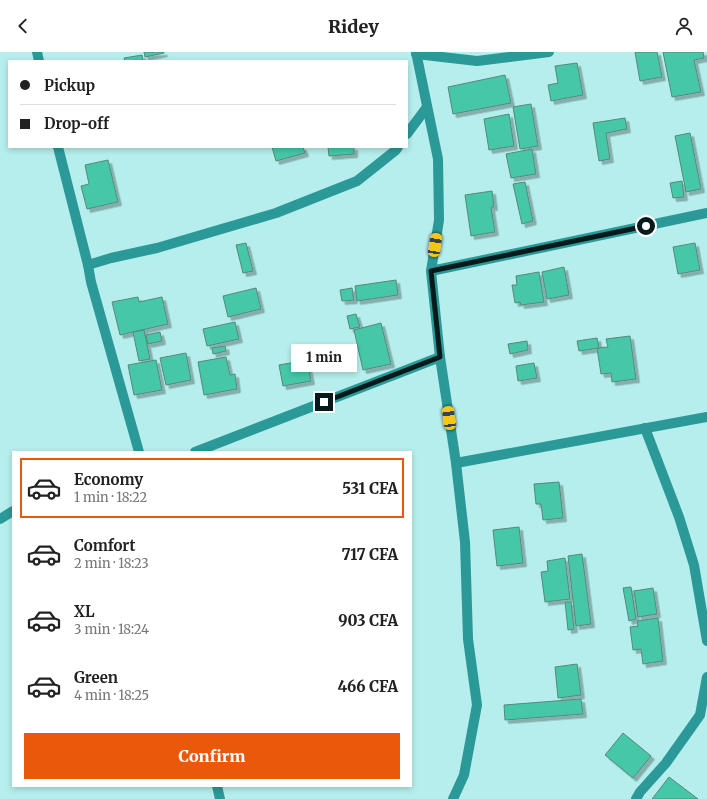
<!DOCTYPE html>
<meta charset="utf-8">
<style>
:root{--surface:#fff;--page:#f6f6f6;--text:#222;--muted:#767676;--line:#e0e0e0;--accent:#ea580c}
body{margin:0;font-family:Merriweather,serif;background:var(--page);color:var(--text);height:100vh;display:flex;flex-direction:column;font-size:15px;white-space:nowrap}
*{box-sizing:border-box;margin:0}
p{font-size:13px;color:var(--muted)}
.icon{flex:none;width:22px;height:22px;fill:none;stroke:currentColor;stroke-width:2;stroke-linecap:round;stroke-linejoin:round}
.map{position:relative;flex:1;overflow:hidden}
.panel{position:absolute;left:12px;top:399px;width:400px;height:336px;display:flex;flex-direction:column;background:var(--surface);border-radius:0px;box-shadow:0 2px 6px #0003}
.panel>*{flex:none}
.banner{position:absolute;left:8px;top:8px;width:400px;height:88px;border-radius:0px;box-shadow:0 2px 6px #0003;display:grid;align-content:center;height:88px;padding:0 12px;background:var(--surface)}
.end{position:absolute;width:18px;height:18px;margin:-9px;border:5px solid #051b1b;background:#fff;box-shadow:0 0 0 2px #fff}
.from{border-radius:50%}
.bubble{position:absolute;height:28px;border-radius:0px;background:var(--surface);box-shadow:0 2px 6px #0003;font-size:13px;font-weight:800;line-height:28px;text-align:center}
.car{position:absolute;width:12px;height:24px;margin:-12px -6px;border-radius:5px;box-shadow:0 0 3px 1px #0007;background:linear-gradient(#f5c518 24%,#345 0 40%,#f5c518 0 76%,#345 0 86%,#f5c518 0)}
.banner b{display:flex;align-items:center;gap:14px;height:38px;font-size:15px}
.banner b+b{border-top:1px solid var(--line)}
.banner i{width:10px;height:10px;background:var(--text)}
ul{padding:7px 0 0;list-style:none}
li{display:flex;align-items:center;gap:12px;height:60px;margin:0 8px 6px;padding:0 4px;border:2px solid transparent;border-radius:0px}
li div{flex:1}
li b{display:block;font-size:15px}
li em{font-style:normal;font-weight:800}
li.selected{border-color:var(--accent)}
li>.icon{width:36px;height:36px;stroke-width:1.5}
.button{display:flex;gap:8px;margin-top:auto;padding:8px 12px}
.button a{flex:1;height:46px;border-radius:0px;background:var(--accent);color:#fff;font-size:16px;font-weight:800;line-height:46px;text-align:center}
header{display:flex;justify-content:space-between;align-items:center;height:52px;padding:0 12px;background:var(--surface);font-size:18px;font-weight:800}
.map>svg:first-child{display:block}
</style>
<header><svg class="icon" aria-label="back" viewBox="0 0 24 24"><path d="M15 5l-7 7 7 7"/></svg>Ridey<svg class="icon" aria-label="person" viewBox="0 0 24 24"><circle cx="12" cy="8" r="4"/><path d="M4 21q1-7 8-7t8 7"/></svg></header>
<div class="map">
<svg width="707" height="747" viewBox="0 0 707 747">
<defs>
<filter id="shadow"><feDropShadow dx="3.5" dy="3.5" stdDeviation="0" flood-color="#0004"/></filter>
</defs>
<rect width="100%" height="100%" fill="#b5eeec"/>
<!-- building -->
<g fill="#45c7a8" stroke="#57887a" filter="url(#shadow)">
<polygon points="144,0 164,0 164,1 145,5"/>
<polygon points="635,0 657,0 662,25 640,29"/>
<polygon points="663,0 703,0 704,6 694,8 701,40 672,45"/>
<polygon points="142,3 143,9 125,9 124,6"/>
<polygon points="577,11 583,43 551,49 548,33 558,31 555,14"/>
<polygon points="505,23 511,51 453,62 448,35"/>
<polygon points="531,52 538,94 520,97 513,55"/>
<polygon points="509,62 514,94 489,98 484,67"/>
<polygon points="625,66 627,77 606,81 610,107 599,109 593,71"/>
<polygon points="690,81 701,137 686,140 675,84"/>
<polygon points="272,95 303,95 305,101 276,109"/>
<polygon points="328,95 354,95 354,102 329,104"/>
<polygon points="532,97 536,122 511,126 506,102"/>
<polygon points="108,108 118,150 87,157 81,134 89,132 85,113"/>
<polygon points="682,129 684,145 673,146 670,131"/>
<polygon points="525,130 533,169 522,172 513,132"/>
<polygon points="492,139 494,155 491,155 495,180 471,184 465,143"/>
<polygon points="246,191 253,219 243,221 236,193"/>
<polygon points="695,191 700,218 678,222 673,195"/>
<polygon points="564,215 569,243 547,247 542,220"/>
<polygon points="539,220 544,250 521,253 520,250 515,251 512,233 517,233 516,224"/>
<polygon points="396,228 398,243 357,249 355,234"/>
<polygon points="256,236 261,257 228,265 223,244"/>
<polygon points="352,236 354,248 342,249 340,238"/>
<polygon points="138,245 139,250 162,245 168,272 120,283 112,250"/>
<polygon points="356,262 360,275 350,277 347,264"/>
<polygon points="235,270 239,287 207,294 203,277"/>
<polygon points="381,271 391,312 363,318 354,278"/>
<polygon points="144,278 150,307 139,309 133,280"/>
<polygon points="160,280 162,289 148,292 146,283"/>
<polygon points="630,284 636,327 612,330 611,321 601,322 597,296 608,295 606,287"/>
<polygon points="597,286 599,296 579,299 577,289"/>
<polygon points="527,289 528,298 510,302 508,292"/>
<polygon points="225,294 226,299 213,302 212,296"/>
<polygon points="186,301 191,328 166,333 160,306"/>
<polygon points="226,305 230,323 235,322 237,337 204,343 198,310"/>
<polygon points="156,308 162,338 134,343 128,313"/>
<polygon points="307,308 311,329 283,334 279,313"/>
<polygon points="534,311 537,326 518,329 516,314"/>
<polygon points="559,430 563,466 543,468 541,452 536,452 534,432"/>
<polygon points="519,475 523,511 497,514 493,478"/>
<polygon points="582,502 591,572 576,574 568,504"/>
<polygon points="565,506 570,547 545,550 541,520 548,519 547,509"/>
<polygon points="631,535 636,567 629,569 623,536"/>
<polygon points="653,536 657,562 638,565 634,539"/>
<polygon points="565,550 571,550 574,577 568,578"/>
<polygon points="658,566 663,609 643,612 641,597 633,598 630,575 638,574 637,569"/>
<polygon points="577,612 581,643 558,646 555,615"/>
<polygon points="581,647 583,662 505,668 504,653"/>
<polygon points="623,681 651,704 633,726 605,703"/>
<polygon points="669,725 698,747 652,747"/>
</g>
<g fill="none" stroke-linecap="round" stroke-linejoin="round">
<!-- street -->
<g stroke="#2a9997" stroke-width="10">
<polyline points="37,0 39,9"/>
<polyline points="416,0 438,107 439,168 431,219 440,305 456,411 465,490 468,587 477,653 464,723 453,747"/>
<polyline points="416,2 477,9 549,0"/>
<polyline points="407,82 427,55"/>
<polyline points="58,95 88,213"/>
<polyline points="431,219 707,161"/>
<polyline points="645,376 679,465 694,513 707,589"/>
<polyline points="139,400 91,230 88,213 111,206 157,196 276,161 357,129 396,98 398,95"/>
<polyline points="195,400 440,305"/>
<polyline points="456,411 707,365"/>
<polyline points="0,467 13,459"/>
<polyline points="217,734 220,747"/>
<polyline points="636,747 640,740 666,711 700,663 707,625"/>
</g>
</g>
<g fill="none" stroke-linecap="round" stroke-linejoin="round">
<!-- route -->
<polyline stroke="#051b1b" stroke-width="5" points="324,350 440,305 431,219 646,174"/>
</g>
</svg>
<i class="end from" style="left:646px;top:174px"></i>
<i class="end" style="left:324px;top:350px"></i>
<div class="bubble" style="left:291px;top:292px;width:66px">1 min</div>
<i class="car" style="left:435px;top:193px;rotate:9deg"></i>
<i class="car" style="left:449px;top:366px;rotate:352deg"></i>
<div class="banner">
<b><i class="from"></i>Pickup</b>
<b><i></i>Drop-off</b>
</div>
<section class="panel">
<ul>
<li class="selected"><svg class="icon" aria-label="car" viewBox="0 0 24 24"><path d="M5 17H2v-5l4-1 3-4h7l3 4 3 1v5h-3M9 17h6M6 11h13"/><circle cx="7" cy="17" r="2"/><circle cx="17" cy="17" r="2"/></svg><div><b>Economy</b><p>1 min · 18:22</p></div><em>531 CFA</em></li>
<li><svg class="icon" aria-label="car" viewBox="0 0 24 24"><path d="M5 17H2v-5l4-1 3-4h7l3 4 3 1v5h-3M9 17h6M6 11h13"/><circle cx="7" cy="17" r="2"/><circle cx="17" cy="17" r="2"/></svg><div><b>Comfort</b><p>2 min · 18:23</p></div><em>717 CFA</em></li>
<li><svg class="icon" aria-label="car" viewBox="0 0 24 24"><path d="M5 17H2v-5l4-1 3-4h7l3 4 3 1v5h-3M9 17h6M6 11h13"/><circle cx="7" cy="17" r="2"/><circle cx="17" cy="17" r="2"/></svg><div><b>XL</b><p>3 min · 18:24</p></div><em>903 CFA</em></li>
<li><svg class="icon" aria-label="car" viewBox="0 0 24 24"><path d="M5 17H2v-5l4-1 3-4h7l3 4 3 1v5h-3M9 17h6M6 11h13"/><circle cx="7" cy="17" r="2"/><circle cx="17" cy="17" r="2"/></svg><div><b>Green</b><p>4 min · 18:25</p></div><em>466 CFA</em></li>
</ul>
<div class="button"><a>Confirm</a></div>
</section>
</div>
